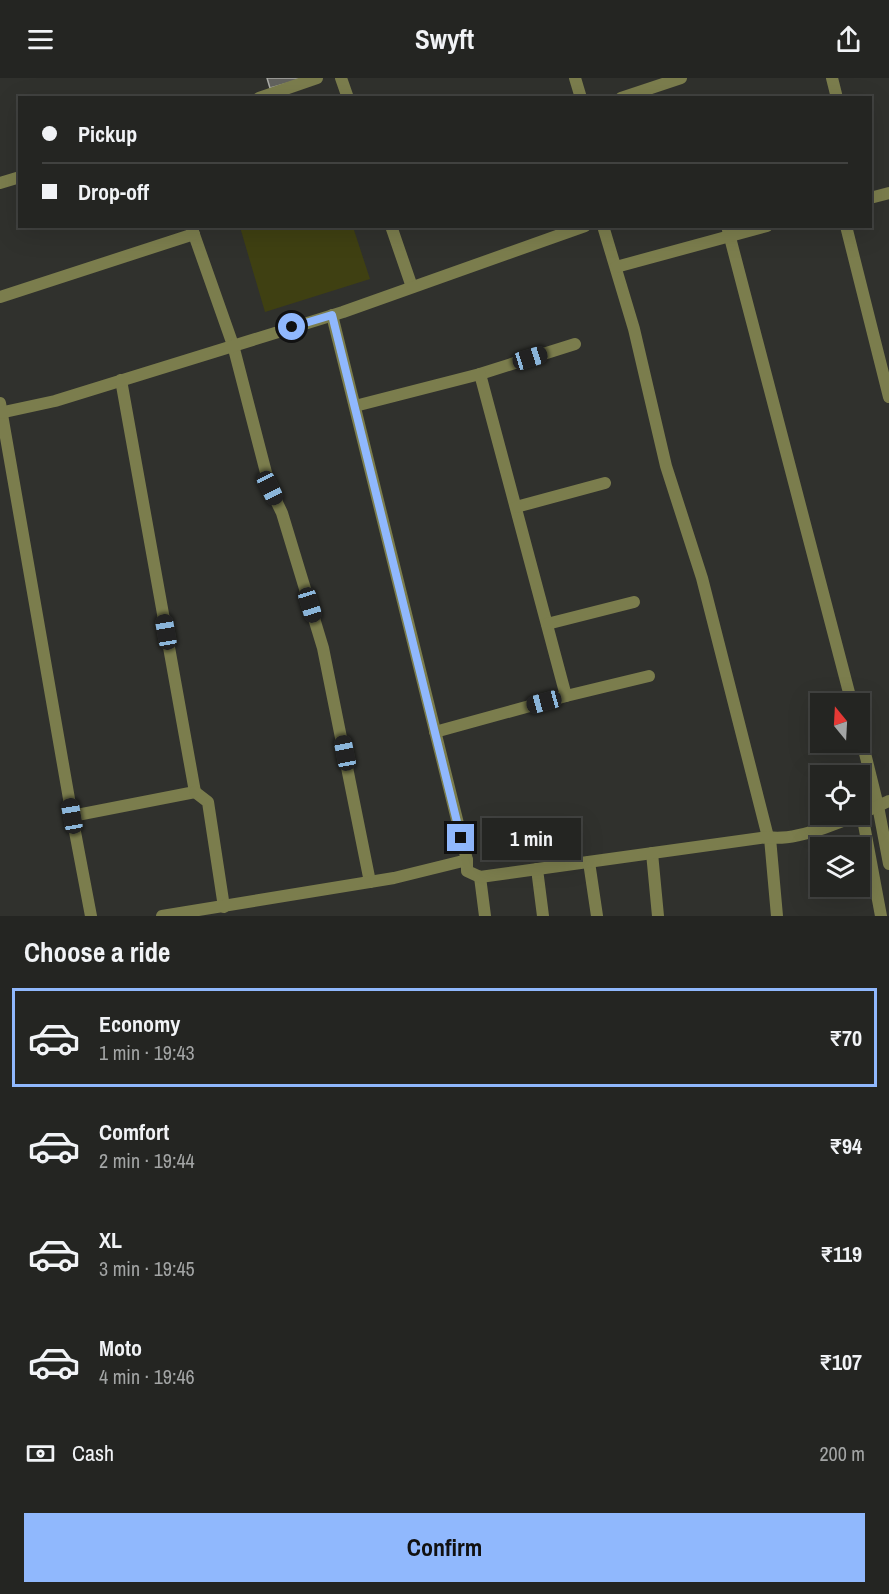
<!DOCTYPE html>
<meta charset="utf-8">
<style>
:root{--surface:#242522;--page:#30312f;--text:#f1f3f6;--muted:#a3a5a5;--line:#414240;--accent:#90b8fd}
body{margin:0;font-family:"Archivo Narrow",sans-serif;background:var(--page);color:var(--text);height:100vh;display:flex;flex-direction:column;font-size:22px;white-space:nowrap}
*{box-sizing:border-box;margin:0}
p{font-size:20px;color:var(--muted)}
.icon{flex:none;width:33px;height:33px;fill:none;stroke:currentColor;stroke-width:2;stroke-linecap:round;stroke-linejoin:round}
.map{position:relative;height:838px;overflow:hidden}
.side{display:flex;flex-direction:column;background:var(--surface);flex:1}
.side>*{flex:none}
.banner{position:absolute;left:18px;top:18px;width:854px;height:132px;border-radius:0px;box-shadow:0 6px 24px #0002,0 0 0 2px var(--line);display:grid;align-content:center;height:132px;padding:0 24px;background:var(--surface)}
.needle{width:39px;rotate:342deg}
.tools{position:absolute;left:810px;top:615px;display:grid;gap:12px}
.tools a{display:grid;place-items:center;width:60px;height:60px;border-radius:0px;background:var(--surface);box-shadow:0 6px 24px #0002,0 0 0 2px var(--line);font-size:30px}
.end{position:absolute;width:27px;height:27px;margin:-14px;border:8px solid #90b8fd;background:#111;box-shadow:0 0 0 3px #111}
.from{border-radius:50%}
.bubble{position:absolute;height:42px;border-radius:0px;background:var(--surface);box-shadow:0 6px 24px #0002,0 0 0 2px var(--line);font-size:20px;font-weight:700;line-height:42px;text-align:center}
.car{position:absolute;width:18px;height:36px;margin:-18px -9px;border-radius:8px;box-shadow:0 0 4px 2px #0007;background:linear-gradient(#222 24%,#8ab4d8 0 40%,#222 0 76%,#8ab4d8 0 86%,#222 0)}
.banner b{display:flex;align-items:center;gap:21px;height:57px;font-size:22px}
.banner b+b{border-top:2px solid var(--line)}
.banner i{width:15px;height:15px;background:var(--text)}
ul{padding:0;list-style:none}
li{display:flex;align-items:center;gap:18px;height:99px;margin:0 12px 9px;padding:0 12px;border:3px solid transparent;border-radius:0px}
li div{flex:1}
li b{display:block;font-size:22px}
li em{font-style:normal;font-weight:700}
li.selected{border-color:var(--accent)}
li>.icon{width:54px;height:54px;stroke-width:1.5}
h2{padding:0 24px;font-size:27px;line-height:72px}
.pay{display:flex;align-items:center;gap:15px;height:66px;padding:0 24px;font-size:22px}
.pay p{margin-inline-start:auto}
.primary-button{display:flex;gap:12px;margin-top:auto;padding:12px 24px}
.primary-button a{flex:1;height:69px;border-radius:0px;background:var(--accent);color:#111;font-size:24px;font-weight:700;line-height:69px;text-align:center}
header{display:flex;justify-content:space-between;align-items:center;height:78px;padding:0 24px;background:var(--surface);font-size:27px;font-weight:700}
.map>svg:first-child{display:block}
</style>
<header><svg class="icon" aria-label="menu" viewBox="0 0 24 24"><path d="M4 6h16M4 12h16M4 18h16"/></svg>Swyft<svg class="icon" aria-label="share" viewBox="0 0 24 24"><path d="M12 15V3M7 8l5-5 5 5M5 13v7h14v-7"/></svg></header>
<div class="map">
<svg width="889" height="838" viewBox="0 0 889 838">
<rect width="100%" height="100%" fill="#30312d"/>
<!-- green -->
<polygon fill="#3f4012" points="240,149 353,149 370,201 265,234"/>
<!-- building -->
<polygon fill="#62625e" stroke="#aaaba6" stroke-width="1.5" points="267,0 306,0 270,10"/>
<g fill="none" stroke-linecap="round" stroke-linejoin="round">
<!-- minor -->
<g stroke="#7b7d4d" stroke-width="12">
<polyline points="341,0 348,20"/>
<polyline points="575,0 581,20"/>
<polyline points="621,20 681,0"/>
<polyline points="191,148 233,267 270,410 282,435 323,570 370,804"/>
<polyline points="391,148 412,209"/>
<polyline points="603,148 634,251 666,388 702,500 768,759"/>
<polyline points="727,148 852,626"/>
<polyline points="846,148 889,319"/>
<polyline points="616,189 767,148"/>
<polyline points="0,219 194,156"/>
<polyline points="332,237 467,782"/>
<polyline points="480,296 575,266"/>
<polyline points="0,325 72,738 195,714 121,302"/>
<polyline points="355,328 480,296 566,618 435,654"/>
<polyline points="516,429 605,405"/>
<polyline points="547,546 634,524"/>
<polyline points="566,618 649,598"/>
<polyline points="860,655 878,728 889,786"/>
<polyline points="195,714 208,724 224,829"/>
<polyline points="862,736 881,838"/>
<polyline points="72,738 91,838"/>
<polyline points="770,760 777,838"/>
<polyline points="652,775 658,838"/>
<polyline points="589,784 597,838"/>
<polyline points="537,791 543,838"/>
<polyline points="480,799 485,838"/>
</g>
<!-- tertiary -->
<g stroke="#7b7d4d" stroke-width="12">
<polyline points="832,0 837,20"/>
<polyline points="259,20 317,0"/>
<polyline points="0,105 20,99"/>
<polyline points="870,120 889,115"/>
<polyline points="0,335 55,323 343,234 585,148"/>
<path d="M162,838l232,-38 73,-18v11l13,6 288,-40c31,6 92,-23 121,-36"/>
</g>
</g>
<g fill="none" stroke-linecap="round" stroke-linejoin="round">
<!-- route -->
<polyline stroke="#90b8fd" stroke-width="8" points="292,249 332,237 461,760"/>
</g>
</svg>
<div class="tools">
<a><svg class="needle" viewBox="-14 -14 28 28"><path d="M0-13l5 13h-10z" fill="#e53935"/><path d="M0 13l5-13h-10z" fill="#a3a5a5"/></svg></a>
<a><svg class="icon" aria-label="locate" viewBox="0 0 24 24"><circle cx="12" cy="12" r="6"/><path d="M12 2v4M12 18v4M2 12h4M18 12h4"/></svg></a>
<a><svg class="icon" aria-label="layers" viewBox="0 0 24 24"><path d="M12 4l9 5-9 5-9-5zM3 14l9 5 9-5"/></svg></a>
</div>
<i class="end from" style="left:292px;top:249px"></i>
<i class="end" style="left:461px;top:760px"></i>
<div class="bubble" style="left:482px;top:740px;width:99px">1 min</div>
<i class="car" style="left:530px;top:280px;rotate:73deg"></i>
<i class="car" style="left:270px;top:410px;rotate:154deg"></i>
<i class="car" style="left:310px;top:527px;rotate:163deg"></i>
<i class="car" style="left:166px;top:554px;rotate:350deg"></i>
<i class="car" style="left:544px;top:624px;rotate:255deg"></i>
<i class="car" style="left:345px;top:675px;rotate:349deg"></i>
<i class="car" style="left:72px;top:738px;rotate:350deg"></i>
<div class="banner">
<b><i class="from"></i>Pickup</b>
<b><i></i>Drop-off</b>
</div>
</div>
<section class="side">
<h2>Choose a ride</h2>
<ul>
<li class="selected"><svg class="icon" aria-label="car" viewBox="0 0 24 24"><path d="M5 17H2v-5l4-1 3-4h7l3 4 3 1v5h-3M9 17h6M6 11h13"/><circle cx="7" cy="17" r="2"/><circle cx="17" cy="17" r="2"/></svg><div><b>Economy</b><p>1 min · 19:43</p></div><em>₹70</em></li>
<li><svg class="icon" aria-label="car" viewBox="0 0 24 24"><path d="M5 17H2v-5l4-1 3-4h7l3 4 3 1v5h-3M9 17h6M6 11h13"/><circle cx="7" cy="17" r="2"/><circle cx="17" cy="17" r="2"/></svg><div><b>Comfort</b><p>2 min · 19:44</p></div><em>₹94</em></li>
<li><svg class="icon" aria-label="car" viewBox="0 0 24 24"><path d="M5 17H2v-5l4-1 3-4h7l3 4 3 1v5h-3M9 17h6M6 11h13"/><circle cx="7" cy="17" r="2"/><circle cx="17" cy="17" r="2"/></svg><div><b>XL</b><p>3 min · 19:45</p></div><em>₹119</em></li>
<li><svg class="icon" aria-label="car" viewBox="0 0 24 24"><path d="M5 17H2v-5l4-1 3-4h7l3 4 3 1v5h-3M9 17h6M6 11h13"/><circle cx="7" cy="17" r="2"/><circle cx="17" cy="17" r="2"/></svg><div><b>Moto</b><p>4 min · 19:46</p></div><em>₹107</em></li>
</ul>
<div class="pay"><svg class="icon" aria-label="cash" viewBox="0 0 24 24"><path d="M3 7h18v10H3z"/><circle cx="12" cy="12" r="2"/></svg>Cash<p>200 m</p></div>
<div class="primary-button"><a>Confirm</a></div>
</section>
